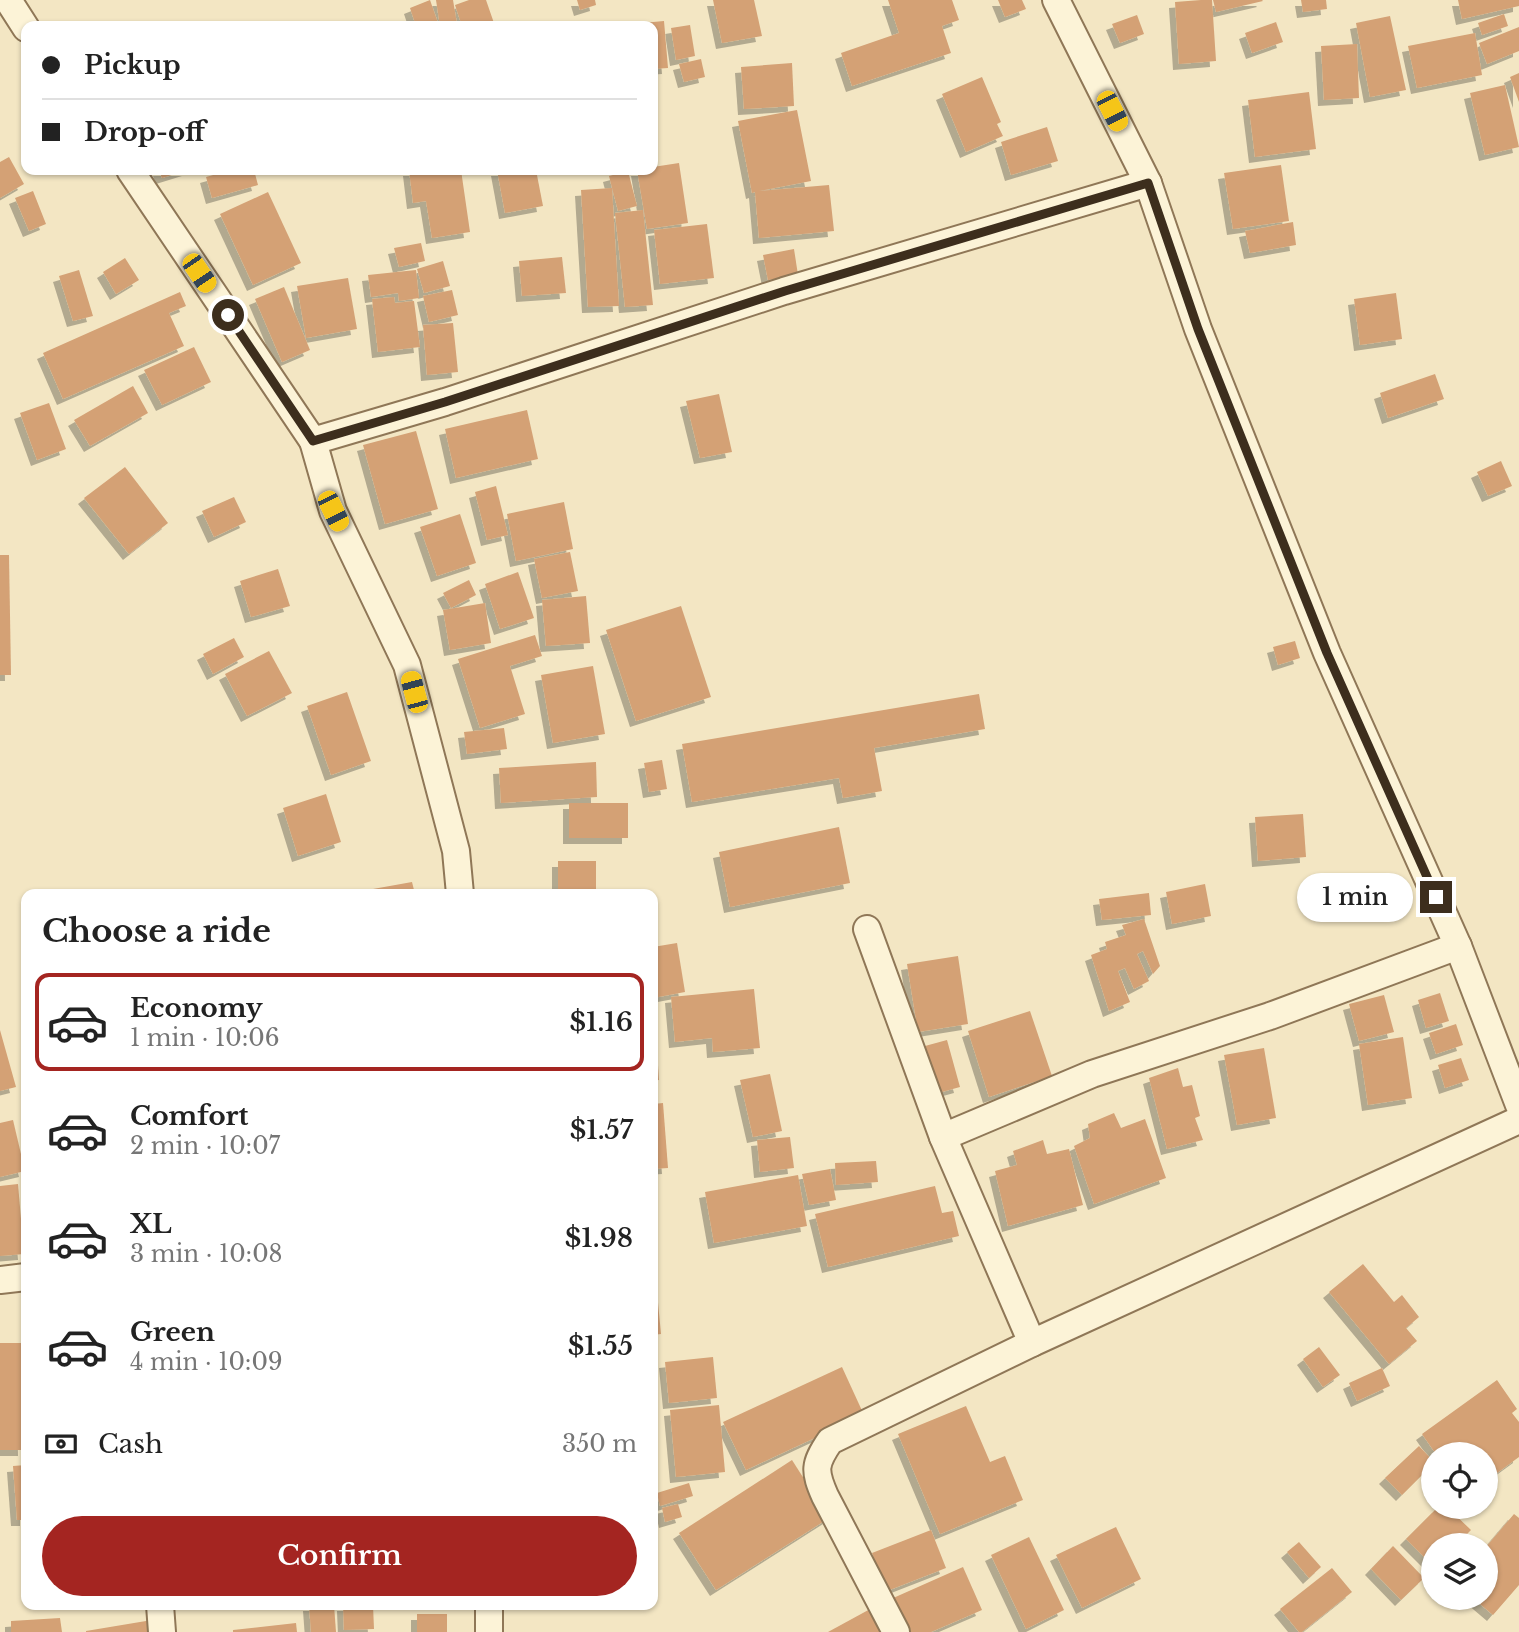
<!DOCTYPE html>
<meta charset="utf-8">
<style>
:root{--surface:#fff;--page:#f6f6f6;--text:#222;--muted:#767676;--line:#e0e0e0;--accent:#a42521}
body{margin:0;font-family:"Libre Baskerville",serif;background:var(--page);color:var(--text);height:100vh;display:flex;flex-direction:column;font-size:26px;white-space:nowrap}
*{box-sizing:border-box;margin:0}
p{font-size:23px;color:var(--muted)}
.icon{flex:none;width:38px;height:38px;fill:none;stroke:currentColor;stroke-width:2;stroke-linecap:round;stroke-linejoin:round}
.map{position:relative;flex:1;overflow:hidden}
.sheet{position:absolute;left:21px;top:889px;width:637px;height:721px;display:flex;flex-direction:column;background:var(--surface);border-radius:14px;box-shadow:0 2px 5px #0004}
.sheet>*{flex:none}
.banner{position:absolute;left:21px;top:21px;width:637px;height:154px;border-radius:14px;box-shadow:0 2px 5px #0004;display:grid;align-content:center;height:154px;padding:0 21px;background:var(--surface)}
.tools{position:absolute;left:1421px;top:1442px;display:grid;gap:14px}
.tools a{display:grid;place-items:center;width:77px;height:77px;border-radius:50%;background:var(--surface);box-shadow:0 2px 5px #0004;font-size:35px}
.end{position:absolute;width:32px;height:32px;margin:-16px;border:9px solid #3d2e1d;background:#fff;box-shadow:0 0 0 4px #fff}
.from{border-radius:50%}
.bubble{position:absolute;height:49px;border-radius:24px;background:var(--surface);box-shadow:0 2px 5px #0004;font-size:23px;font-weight:600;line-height:49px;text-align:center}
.car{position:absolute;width:21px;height:42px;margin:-21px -10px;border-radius:9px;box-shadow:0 0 5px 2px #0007;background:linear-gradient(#f5c518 24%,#345 0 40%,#f5c518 0 76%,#345 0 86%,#f5c518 0)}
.banner b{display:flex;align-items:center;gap:24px;height:66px;font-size:26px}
.banner b+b{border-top:2px solid var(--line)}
.banner i{width:18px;height:18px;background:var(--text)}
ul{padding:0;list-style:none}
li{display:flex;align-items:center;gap:21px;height:98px;margin:0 14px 10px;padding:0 7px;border:4px solid transparent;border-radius:14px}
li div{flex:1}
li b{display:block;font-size:26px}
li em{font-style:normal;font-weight:600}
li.selected{border-color:var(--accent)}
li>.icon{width:63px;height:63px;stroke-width:1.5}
h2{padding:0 21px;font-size:32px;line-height:84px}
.pay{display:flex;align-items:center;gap:18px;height:77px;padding:0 21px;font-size:26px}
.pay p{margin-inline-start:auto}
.cta{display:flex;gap:14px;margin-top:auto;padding:14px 21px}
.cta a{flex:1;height:80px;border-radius:42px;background:var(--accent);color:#fff;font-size:28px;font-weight:600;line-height:80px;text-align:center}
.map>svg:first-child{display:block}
</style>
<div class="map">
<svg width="1519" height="1632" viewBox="0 0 1519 1632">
<defs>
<filter id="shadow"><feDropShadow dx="-6" dy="6" stdDeviation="0" flood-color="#0004"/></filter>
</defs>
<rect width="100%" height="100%" fill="#f3e6c3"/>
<!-- building -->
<g fill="#d4a175" filter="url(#shadow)">
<polygon points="430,0 439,26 416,26 410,8"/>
<polygon points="436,0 453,0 457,24 440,26"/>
<polygon points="469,0 486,0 495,26 462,26 455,5"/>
<polygon points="577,0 595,0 596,5 580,10"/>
<polygon points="713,0 754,0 762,36 722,43"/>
<polygon points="888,0 952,0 959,20 942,26 951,53 852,86 841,53 899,33"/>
<polygon points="998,0 1022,0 1026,9 1005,17"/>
<polygon points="1201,0 1212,0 1216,61 1179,64 1175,2"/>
<polygon points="1213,0 1262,0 1263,1 1216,12"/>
<polygon points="1301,0 1326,0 1327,9 1303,12"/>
<polygon points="1458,0 1519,0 1519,6 1462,19"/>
<polygon points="1504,14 1508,26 1482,35 1478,23"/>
<polygon points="1137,15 1144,34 1120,43 1112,24"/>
<polygon points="1390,16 1406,90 1370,97 1356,23"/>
<polygon points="664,21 668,68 653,69 653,26 631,26 631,24"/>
<polygon points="1276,22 1283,42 1252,53 1245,33"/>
<polygon points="690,25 695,56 676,60 671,28"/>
<polygon points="1519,27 1519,51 1487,64 1479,43"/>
<polygon points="1475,33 1482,75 1417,88 1408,46"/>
<polygon points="1357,44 1359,98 1324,100 1321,46"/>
<polygon points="701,59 705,77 684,82 679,64"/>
<polygon points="792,63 794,106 744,109 741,67"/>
<polygon points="1519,73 1519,102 1510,77"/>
<polygon points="982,77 1001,122 997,124 1003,136 966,152 942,94"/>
<polygon points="1505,85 1519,147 1485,155 1470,93"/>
<polygon points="1309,92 1316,149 1255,157 1248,100"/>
<polygon points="797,110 811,181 759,191 829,185 834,231 759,238 755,192 752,193 738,121"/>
<polygon points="1047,127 1058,161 1011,175 1001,142"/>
<polygon points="9,157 24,184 0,198 0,162"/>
<polygon points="679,163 688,223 647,229 637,170 653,170 653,167"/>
<polygon points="1281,165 1289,221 1233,229 1224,173"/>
<polygon points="159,170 188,170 162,178"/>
<polygon points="231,170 254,170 258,185 212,198 206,177"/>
<polygon points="409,170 461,170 470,232 432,238 426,201 413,203"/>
<polygon points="497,170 536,170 543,206 505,213"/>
<polygon points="628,171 637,206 618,211 609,176"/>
<polygon points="612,188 619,306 588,307 581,190"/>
<polygon points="33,191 46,224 29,231 15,198"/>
<polygon points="268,192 301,263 253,285 220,214"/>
<polygon points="643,210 653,305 625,307 615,213"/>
<polygon points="1293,222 1296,245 1250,253 1245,231"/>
<polygon points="707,224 714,278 660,284 654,230"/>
<polygon points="421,243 425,261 399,267 394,248"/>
<polygon points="794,249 798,275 768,280 763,255"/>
<polygon points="562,257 566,293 522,296 519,261"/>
<polygon points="125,258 139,280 116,294 103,272"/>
<polygon points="443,261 450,286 424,293 417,269"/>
<polygon points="79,270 93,316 73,321 59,276"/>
<polygon points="416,270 419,298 399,301 398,293 371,297 368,275"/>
<polygon points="348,278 357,329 306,338 297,286"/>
<polygon points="284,287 310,350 282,362 255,299"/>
<polygon points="452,290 458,315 429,322 423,296"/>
<polygon points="180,292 186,306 169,313 184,346 63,399 43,353"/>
<polygon points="1396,293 1402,339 1360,345 1354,299"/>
<polygon points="394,297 395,303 414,301 420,347 378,352 372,299"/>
<polygon points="453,323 458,372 427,375 423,325"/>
<polygon points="194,347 211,382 162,405 144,370"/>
<polygon points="1435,374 1444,399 1388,418 1380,393"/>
<polygon points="133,386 148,413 90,446 74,420"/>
<polygon points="719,394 732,452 700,458 686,401"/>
<polygon points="49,403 66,449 37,460 20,413"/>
<polygon points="527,410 538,459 456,478 445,429"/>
<polygon points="416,431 438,509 385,524 363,445"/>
<polygon points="1501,461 1512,486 1488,496 1477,472"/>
<polygon points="125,467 168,523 129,554 84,498"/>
<polygon points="496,486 508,535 487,540 475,492"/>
<polygon points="234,497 246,522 214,537 202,511"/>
<polygon points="564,502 573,549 516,561 507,514"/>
<polygon points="460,514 476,563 437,576 420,527"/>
<polygon points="570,552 578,591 542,598 534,559"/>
<polygon points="0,555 9,555 11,675 0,675"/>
<polygon points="278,569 290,606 251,617 240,581"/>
<polygon points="518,572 534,618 500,629 485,584"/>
<polygon points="469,580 476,595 451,608 443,593"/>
<polygon points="586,596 590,643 546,646 542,600"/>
<polygon points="485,603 491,643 450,650 443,610"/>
<polygon points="681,606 711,697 636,721 606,630"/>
<polygon points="535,635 542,656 510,666 525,714 480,728 458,659"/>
<polygon points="234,638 244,657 213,674 203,654"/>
<polygon points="1295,641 1300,658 1278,665 1273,647"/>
<polygon points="269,651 292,693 247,716 225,674"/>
<polygon points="593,666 605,734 553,743 541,675"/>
<polygon points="347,692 371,761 331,775 307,706"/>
<polygon points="979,694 985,729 874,748 882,791 843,798 839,778 692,802 682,744"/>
<polygon points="504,728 507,749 467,754 464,732"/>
<polygon points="662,760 667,789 649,792 644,763"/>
<polygon points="596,762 597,797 501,803 499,768"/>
<polygon points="326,794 341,842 298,856 283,808"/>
<rect x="569" y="803" width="59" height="35"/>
<polygon points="1303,814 1306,857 1258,861 1255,817"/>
<polygon points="839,827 850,883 730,907 719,852"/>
<rect x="558" y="861" width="38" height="33"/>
<polygon points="412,882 415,894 374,894 373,889"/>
<polygon points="1205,884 1211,916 1172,924 1166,892"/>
<polygon points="1149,893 1151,915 1102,920 1099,899"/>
<polygon points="1144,919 1160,966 1153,974 1143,951 1137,954 1149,981 1134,989 1125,968 1118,971 1130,1002 1109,1011 1091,955 1107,949 1105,942 1126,935 1122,925"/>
<polygon points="677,943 685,992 653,998 653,947"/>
<polygon points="958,956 968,1024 918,1032 907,964"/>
<polygon points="754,989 760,1048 713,1052 712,1038 675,1042 671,997"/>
<polygon points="1440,993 1449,1021 1426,1028 1418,1000"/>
<polygon points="1384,995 1394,1032 1359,1041 1349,1004"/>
<polygon points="1030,1011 1052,1076 989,1097 968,1031"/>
<polygon points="653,1019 655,1019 659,1080 653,1081"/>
<polygon points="1456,1024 1463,1045 1436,1054 1429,1033"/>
<polygon points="0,1030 16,1087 0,1091"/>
<polygon points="1403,1037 1412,1098 1368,1105 1359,1044"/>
<polygon points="947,1040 960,1087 938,1093 925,1046"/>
<polygon points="1264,1048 1276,1118 1237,1125 1224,1055"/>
<polygon points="1461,1058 1469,1080 1445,1088 1438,1065"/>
<polygon points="1178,1068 1183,1087 1192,1085 1200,1116 1195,1118 1203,1140 1167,1149 1149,1078"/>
<polygon points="770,1074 782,1131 753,1137 740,1080"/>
<polygon points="663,1103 668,1168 653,1169 653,1104"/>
<polygon points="1114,1113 1121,1128 1145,1119 1166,1178 1094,1204 1074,1146 1090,1138 1088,1124"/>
<polygon points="13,1120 25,1171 0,1177 0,1123"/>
<polygon points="790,1137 794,1168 760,1172 757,1140"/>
<polygon points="1043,1140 1047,1154 1069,1149 1083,1205 1008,1226 995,1171 1017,1165 1013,1151"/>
<polygon points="876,1161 878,1182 836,1185 835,1163"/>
<polygon points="830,1169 836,1200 809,1205 802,1174"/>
<polygon points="798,1175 807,1226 714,1243 705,1192"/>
<polygon points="18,1184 24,1254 0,1256 0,1186"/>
<polygon points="935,1186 942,1213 953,1211 959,1236 828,1267 815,1214"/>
<polygon points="1363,1264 1394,1302 1402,1295 1419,1317 1406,1328 1417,1341 1389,1364 1329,1292"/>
<polygon points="653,1271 655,1271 661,1334 653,1335"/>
<polygon points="0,1343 22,1343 24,1450 0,1450"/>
<polygon points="1319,1347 1340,1375 1323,1387 1303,1359"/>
<polygon points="713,1357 717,1398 669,1403 665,1362"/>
<polygon points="842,1367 864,1415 746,1470 723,1422"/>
<polygon points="1382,1368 1390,1386 1357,1401 1349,1383"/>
<polygon points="1497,1380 1517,1409 1512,1413 1519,1422 1519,1457 1486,1481 1486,1454 1436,1454 1422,1434"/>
<polygon points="719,1405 725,1472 676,1477 670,1410"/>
<polygon points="966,1406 990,1462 1005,1456 1023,1500 940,1534 898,1434"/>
<polygon points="1419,1446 1433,1461 1433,1464 1402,1495 1385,1478"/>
<polygon points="792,1460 829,1518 716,1590 679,1533"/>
<polygon points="26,1465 26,1520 17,1520 13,1466"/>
<polygon points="689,1483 693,1496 660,1506 657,1493"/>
<polygon points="678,1504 682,1517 665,1522 662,1508"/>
<polygon points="1438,1507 1447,1507 1471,1530 1456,1545 1433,1545 1433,1566 1406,1539"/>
<polygon points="1514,1514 1519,1518 1519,1585 1493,1615 1473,1598 1486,1598 1486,1547"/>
<polygon points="1116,1527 1141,1579 1082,1608 1056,1555"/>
<polygon points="931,1530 946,1568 887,1591 872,1553"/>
<polygon points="1029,1537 1064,1610 1026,1629 991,1555"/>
<polygon points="1299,1542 1321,1567 1309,1578 1287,1552"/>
<polygon points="1393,1546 1424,1578 1401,1600 1371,1569"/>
<polygon points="963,1567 982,1610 931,1632 905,1632 891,1599"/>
<polygon points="1332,1568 1352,1592 1302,1632 1299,1632 1280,1609"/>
<polygon points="309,1605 334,1605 336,1632 311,1632"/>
<polygon points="343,1605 373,1605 374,1629 344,1630"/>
<polygon points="872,1608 885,1632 828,1632"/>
<rect x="417" y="1614" width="30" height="18"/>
<polygon points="60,1618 62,1632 11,1632 11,1621"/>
<polygon points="152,1620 153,1632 86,1632 86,1631"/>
<polygon points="296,1623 297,1632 233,1632 233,1630"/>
</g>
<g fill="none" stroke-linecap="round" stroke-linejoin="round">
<defs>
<g id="street">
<polyline points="8,0 26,28"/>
<polyline points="1056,0 1148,183 1198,329 1327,653 1458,946 1519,1105"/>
<polyline points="130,170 313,441 445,402 784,291 1148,183"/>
<polyline points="313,441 333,511 407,665 456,851 460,894"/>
<polyline points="867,929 943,1137 1032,1343"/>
<polyline points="943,1137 1092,1074 1270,1016 1458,946"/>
<polyline points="0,1280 26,1277"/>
<polyline points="160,1605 162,1632"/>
<polyline points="489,1605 489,1632"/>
<path d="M896,1632l-71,-136c-11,-25 -11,-32 5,-55l202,-98 487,-223"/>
</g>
</defs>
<!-- street casing -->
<use href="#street" stroke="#8f7757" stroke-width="30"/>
<!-- street -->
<use href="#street" stroke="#fcf3d7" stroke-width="26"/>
</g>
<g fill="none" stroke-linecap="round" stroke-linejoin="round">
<!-- route -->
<polyline stroke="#3d2e1d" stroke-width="9" points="228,315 313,441 445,402 785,291 1148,183 1198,329 1327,653 1436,897"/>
</g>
</svg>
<div class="tools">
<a><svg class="icon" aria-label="locate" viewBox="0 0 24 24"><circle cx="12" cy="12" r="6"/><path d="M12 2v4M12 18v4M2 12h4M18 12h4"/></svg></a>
<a><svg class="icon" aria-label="layers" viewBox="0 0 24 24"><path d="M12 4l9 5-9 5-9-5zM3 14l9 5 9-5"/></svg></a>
</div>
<i class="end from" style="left:228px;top:315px"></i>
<i class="end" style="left:1436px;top:897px"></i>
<div class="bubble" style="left:1297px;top:873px;width:116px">1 min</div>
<i class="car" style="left:1112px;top:111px;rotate:153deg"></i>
<i class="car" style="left:199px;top:273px;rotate:146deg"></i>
<i class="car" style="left:333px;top:511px;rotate:154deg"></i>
<i class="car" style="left:414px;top:692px;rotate:345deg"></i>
<div class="banner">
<b><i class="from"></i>Pickup</b>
<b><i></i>Drop-off</b>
</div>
<section class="sheet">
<h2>Choose a ride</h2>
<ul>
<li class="selected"><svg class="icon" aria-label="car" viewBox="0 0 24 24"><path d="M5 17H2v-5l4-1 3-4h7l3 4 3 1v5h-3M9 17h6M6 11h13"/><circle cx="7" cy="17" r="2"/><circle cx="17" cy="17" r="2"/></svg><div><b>Economy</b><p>1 min · 10:06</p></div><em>$1.16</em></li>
<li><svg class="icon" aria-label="car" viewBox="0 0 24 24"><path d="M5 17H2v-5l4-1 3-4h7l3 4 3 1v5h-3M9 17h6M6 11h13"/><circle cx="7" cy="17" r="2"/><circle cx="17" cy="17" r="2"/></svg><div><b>Comfort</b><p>2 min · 10:07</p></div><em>$1.57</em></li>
<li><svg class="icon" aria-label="car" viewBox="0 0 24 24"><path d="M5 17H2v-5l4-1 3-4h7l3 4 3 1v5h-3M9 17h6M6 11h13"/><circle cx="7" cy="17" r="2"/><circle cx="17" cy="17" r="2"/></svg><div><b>XL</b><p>3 min · 10:08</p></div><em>$1.98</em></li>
<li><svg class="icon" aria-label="car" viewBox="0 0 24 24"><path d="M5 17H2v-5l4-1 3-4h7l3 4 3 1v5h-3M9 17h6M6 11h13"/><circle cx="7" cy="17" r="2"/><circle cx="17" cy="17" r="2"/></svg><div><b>Green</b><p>4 min · 10:09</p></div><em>$1.55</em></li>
</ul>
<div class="pay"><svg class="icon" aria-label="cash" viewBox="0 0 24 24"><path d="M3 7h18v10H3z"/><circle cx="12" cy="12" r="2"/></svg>Cash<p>350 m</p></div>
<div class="cta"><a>Confirm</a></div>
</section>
</div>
